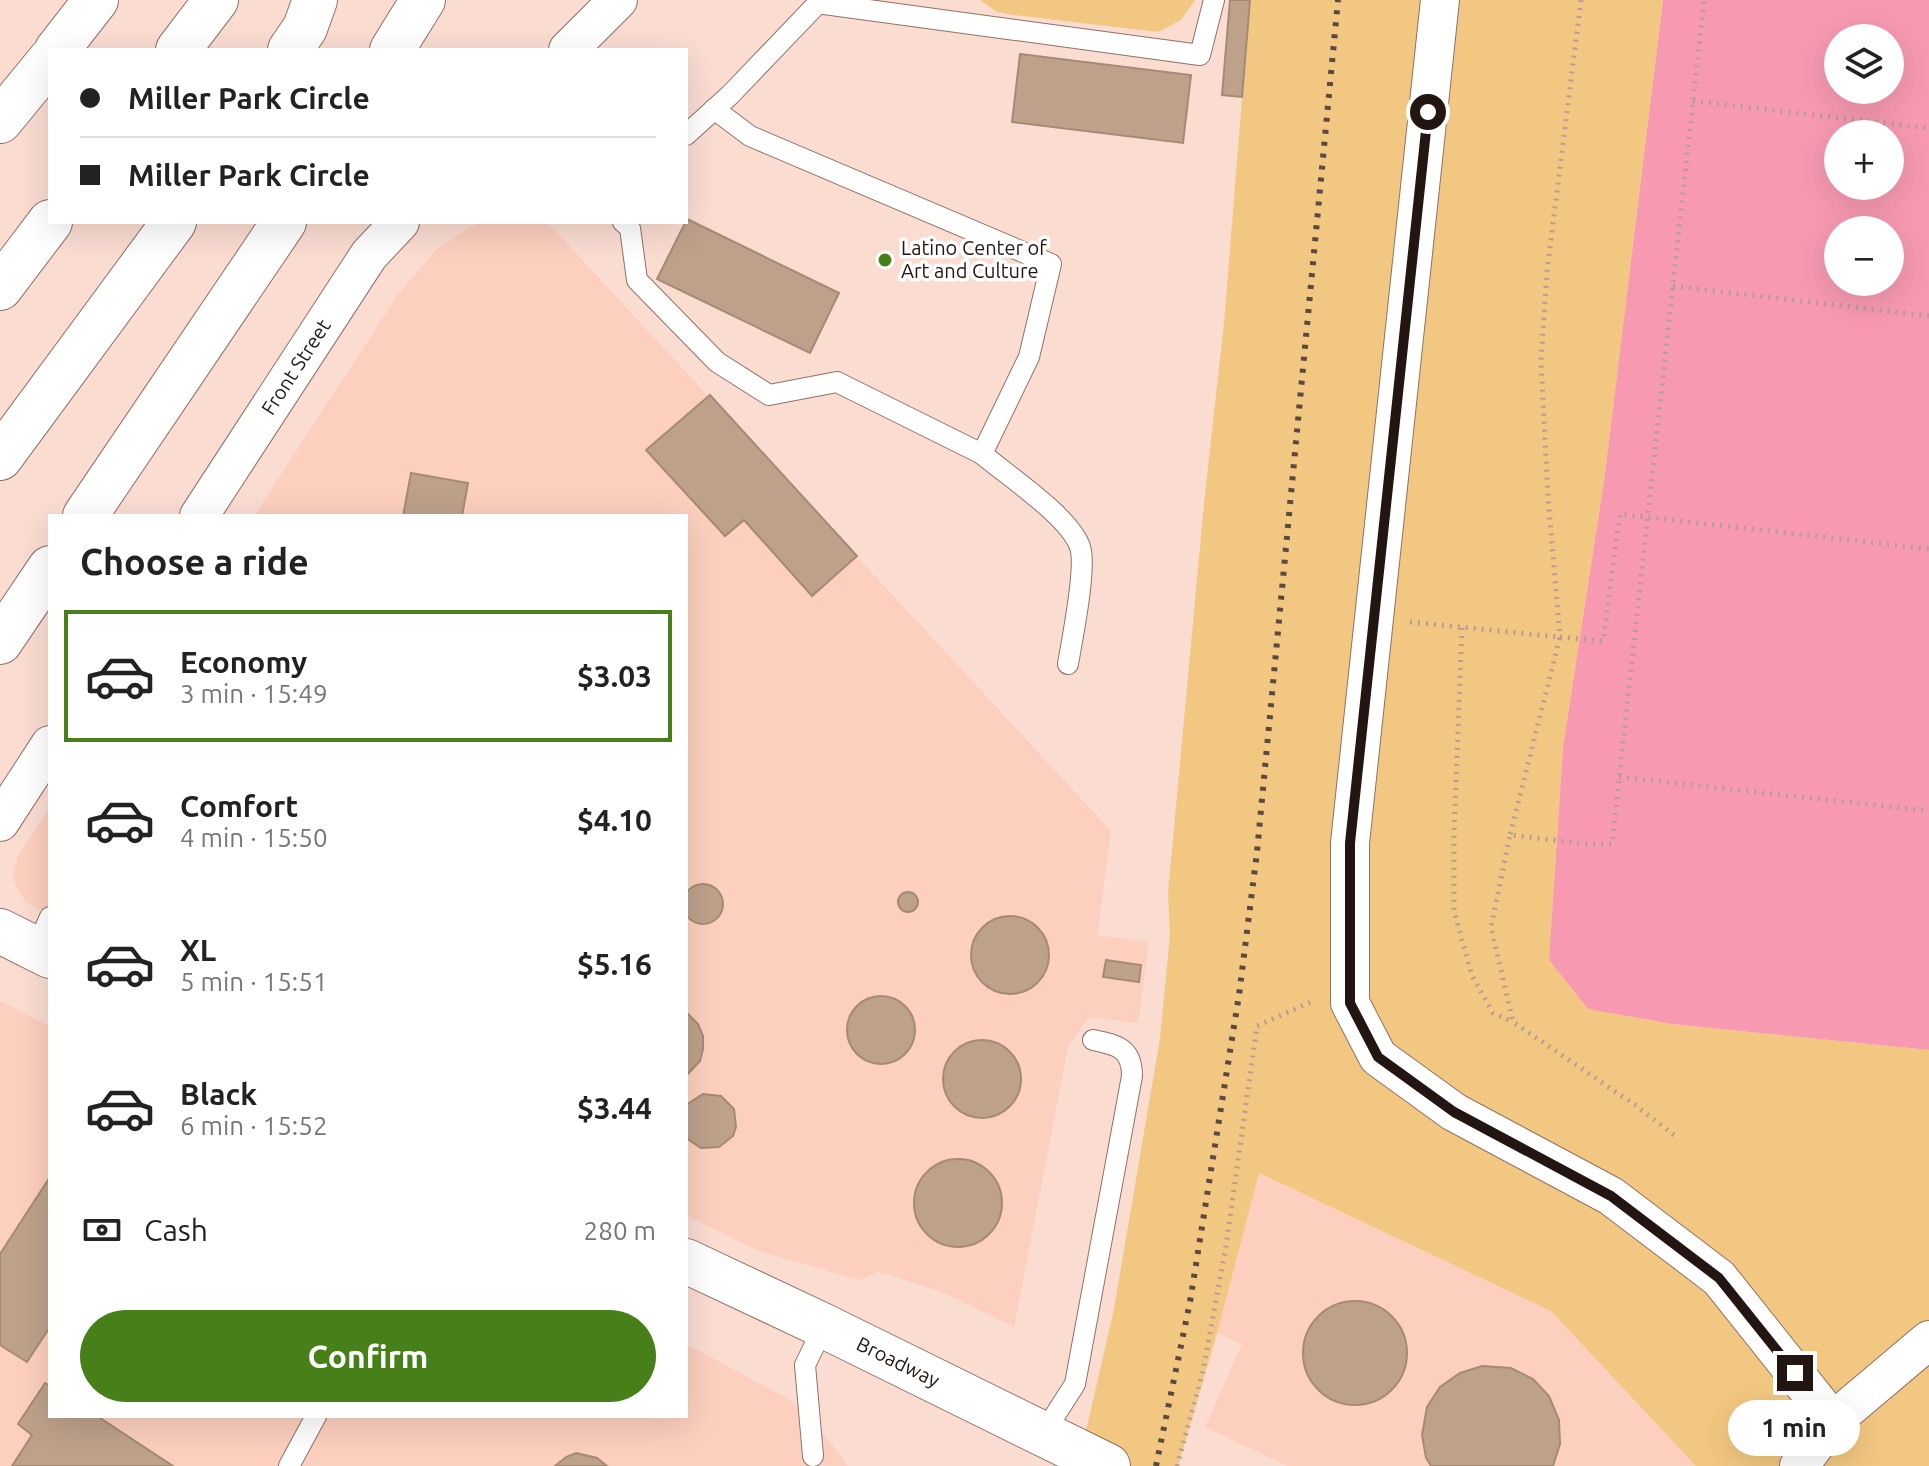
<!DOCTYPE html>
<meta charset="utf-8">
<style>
:root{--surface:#fff;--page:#f6f6f6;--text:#222;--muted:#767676;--line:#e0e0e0;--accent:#478019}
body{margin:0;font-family:Ubuntu,sans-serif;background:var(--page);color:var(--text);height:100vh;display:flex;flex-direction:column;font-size:30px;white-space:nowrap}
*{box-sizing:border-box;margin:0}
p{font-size:26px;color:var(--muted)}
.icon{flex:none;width:44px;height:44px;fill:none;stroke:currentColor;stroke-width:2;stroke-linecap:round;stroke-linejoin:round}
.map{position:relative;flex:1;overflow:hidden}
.sheet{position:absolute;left:48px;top:514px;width:640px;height:904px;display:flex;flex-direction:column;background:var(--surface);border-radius:0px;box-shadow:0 8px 32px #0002}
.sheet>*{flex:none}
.hud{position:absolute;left:48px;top:48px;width:640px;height:176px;border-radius:0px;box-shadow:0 8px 32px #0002;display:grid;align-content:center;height:176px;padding:0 32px;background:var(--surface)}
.fabs{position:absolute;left:1824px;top:24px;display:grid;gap:16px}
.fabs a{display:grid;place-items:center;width:80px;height:80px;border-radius:50%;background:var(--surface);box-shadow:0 8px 32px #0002;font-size:40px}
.end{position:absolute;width:36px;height:36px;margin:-18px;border:10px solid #231612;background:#fff;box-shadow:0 0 0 4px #fff}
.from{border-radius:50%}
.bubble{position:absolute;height:56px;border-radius:28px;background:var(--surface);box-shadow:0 8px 32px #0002;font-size:26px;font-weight:700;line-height:56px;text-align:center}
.hud b{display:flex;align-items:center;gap:28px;height:76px;font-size:30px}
.hud b+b{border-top:2px solid var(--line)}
.hud i{width:20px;height:20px;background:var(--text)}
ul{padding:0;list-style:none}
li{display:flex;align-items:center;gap:24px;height:132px;margin:0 16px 12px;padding:0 16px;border:4px solid transparent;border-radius:0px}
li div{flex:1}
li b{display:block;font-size:30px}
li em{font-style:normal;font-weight:700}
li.active{border-color:var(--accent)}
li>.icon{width:72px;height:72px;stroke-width:1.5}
h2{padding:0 32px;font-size:36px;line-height:96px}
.pay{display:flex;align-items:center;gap:20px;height:88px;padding:0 32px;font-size:30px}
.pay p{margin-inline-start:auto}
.button{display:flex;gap:16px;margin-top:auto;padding:16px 32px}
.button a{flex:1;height:92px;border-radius:48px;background:var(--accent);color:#fff;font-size:32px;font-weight:700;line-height:92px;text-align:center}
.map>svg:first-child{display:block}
</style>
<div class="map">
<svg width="1929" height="1466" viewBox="0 0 1929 1466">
<rect width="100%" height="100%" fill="#fadcd1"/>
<!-- built -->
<g fill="#fccfbf">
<polygon points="479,222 547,222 1111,831 1097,935 1149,942 1138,1023 1089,1017 1068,1046 1014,1327 940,1291 878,1272 860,1280 759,1251 686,1215 686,516 254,516 399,293 437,249"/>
<polygon points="50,807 50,914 26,902 16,887 13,873 18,856"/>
<polygon points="0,1001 50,1026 50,1416 686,1416 686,1344 787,1398 817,1425 848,1466 0,1466"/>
<polygon points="1258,1173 1551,1311 1696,1466 1288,1466 1205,1427 1242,1344 1217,1333"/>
</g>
<!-- green -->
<g fill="#f2c781">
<polygon points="980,0 1195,0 1181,20 1158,32 1013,15 997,12"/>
<polygon points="1250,0 1663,0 1604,481 1563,747 1549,960 1588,1009 1672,1024 1929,1050 1929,1466 1696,1466 1551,1311 1259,1173 1217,1333 1178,1466 1057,1466 1086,1431 1114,1309 1160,1038 1170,935 1168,893 1204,503 1224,323"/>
</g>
<!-- water -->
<path fill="#f799b1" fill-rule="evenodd" d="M1663,0h266v1050l-257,-26 -84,-15 -39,-49 14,-213 41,-266zM1838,38h52v52h-52zM1838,134h52v52h-52zM1838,230h52v52h-52z"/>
<!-- building -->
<g fill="#bda18b" stroke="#a58a75" stroke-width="2">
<polygon points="1230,0 1250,0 1242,97 1222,95"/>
<polygon points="1020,54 1191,75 1183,143 1012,122"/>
<polygon points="687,219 839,293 810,353 657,279"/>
<polygon points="710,395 857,556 812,596 744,520 725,536 646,450"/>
<polygon points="411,473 468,483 462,516 403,516"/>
<circle cx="703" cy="904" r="20"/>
<circle cx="908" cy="902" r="10"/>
<circle cx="1010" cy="955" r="39"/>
<polygon points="1106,960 1141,965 1139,982 1103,977"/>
<circle cx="881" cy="1030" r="34"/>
<polygon points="686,1012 698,1024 703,1036 703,1049 700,1061 686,1076"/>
<circle cx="982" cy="1079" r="39"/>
<polygon points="703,1094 721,1096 734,1109 736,1127 733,1136 719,1147 701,1148 686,1138 686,1105"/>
<circle cx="958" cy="1203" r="44"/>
<polygon points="50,1177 50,1327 27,1362 0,1345 0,1254"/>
<circle cx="1355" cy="1353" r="52"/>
<polygon points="1482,1366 1511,1368 1533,1379 1549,1396 1559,1420 1560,1444 1553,1466 1431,1466 1426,1458 1422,1435 1427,1407 1440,1387 1460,1373"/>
<polygon points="45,1383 50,1386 50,1416 97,1416 173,1466 12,1466 32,1435 18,1424"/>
<polygon points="576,1453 597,1458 607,1466 555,1466 566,1457"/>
</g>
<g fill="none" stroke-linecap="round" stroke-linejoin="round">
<defs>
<g id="service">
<polyline points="817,3 1200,55 1214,0"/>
<polyline points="686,135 730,95 821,0"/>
<polyline points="623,222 630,228 637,280 717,362 769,395 837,382 982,454 1029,357 1051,264 750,136 714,109"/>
<path d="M982,454c26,22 88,63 98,93 7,20 -8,93 -12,117"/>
<polyline points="36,949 50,917"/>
<path d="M1043,1434l32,-50 57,-308c0,-28 -15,-31 -39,-36"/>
<polyline points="813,1456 805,1365 824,1326"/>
<polyline points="289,1466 316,1416"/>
</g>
<g id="minor">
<polyline points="1440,0 1350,843 1350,1003 1378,1057 1454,1112 1611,1196 1719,1278 1833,1421"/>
<polyline points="568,50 618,0"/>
<polyline points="199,516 369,255 400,222"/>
<polyline points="0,822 50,745"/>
<polyline points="1799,1466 1833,1421 1929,1340"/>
</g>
<g id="tertiary">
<polyline points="0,931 50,956"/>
<polyline points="686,1261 824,1326 1108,1466"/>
</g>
<g id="motorway">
<polyline points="57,50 96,0"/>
<polyline points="178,50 216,0"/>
<polyline points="290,50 305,28 315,0"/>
<polyline points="392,50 423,0"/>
<polyline points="0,121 50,60"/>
<polyline points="0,288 50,222"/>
<polyline points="0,458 174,222"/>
<polyline points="85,516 284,222"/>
<polyline points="0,642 50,568"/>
</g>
</defs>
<!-- service casing -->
<use href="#service" stroke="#917165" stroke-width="22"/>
<!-- minor casing -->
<use href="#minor" stroke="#917165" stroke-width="40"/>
<!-- tertiary casing -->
<use href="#tertiary" stroke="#917165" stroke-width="46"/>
<!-- motorway casing -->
<use href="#motorway" stroke="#917165" stroke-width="46"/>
<!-- path -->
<g stroke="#b79e95" stroke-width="5" stroke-dasharray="2 6" stroke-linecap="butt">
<polyline points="1581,0 1547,272 1541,361 1548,497 1560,637 1603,641 1620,514 1929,549"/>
<polyline points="1693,101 1929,128"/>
<polyline points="1673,286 1929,316"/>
<polyline points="1410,622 1560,637 1510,835"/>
<polyline points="1462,628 1454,831 1454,911 1472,976 1493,1013 1513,1022"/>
<polyline points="1619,777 1929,811"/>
<polyline points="1674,1135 1635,1105 1513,1022 1491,927 1510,835 1586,844 1612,844 1704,0"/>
<polyline points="1177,1466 1203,1371 1226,1246 1257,1026 1315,1000"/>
</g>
<!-- service -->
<use href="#service" stroke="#fff" stroke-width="20"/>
<!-- minor -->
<use href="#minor" stroke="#fff" stroke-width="38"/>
<!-- tertiary -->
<use href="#tertiary" stroke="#fff" stroke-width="44"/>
<!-- motorway -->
<use href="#motorway" stroke="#fff" stroke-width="44"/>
<!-- rail -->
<polyline stroke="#5b4944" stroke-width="6" stroke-dasharray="4 8" stroke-linecap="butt" points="1156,1466 1190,1302 1239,995 1257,852 1338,0"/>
</g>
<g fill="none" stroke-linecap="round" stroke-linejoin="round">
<!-- route -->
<polyline stroke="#231612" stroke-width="10" points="1428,112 1350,843 1350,1003 1378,1057 1454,1112 1611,1196 1719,1278 1795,1373"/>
</g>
<!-- markers -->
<circle fill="#478019" stroke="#fff" stroke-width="3" cx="885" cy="260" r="8"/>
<g text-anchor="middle" stroke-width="7" stroke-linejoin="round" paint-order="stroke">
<!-- poi labels -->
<g font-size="20" fill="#231612" stroke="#fff" text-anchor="start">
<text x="901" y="255">Latino Center of<tspan x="901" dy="23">Art and Culture</tspan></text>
</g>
<!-- street labels -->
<g font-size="20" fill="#231612" stroke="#fff">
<text transform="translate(296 367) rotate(-57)" y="7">Front Street</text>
<text transform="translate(898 1362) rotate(26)" y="7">Broadway</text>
</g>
</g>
</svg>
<div class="fabs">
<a><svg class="icon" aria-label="layers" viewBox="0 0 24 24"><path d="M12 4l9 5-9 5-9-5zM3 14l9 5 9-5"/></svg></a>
<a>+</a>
<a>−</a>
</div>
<i class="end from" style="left:1428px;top:112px"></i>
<i class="end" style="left:1795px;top:1373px"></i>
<div class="bubble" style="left:1728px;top:1400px;width:132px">1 min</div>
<div class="hud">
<b><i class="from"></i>Miller Park Circle</b>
<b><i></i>Miller Park Circle</b>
</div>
<section class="sheet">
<h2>Choose a ride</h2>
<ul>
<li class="active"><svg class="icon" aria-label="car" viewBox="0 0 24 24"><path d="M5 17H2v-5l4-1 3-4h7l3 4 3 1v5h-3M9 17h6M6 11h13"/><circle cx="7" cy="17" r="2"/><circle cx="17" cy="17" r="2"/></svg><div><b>Economy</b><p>3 min · 15:49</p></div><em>$3.03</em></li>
<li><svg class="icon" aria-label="car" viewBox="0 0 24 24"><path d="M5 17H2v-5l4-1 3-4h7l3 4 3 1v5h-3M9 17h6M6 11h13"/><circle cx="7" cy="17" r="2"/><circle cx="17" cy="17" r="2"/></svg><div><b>Comfort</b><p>4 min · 15:50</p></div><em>$4.10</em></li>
<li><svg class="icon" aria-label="car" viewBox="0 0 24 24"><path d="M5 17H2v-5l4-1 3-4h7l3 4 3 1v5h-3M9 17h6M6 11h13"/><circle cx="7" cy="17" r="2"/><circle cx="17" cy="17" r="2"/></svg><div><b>XL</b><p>5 min · 15:51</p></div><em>$5.16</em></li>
<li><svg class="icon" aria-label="car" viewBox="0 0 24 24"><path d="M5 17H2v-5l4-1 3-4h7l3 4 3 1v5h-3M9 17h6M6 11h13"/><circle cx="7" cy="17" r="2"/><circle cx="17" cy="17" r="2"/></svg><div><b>Black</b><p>6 min · 15:52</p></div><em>$3.44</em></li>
</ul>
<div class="pay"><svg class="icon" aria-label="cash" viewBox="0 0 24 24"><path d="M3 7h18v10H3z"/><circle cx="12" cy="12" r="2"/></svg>Cash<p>280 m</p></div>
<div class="button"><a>Confirm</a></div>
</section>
</div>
